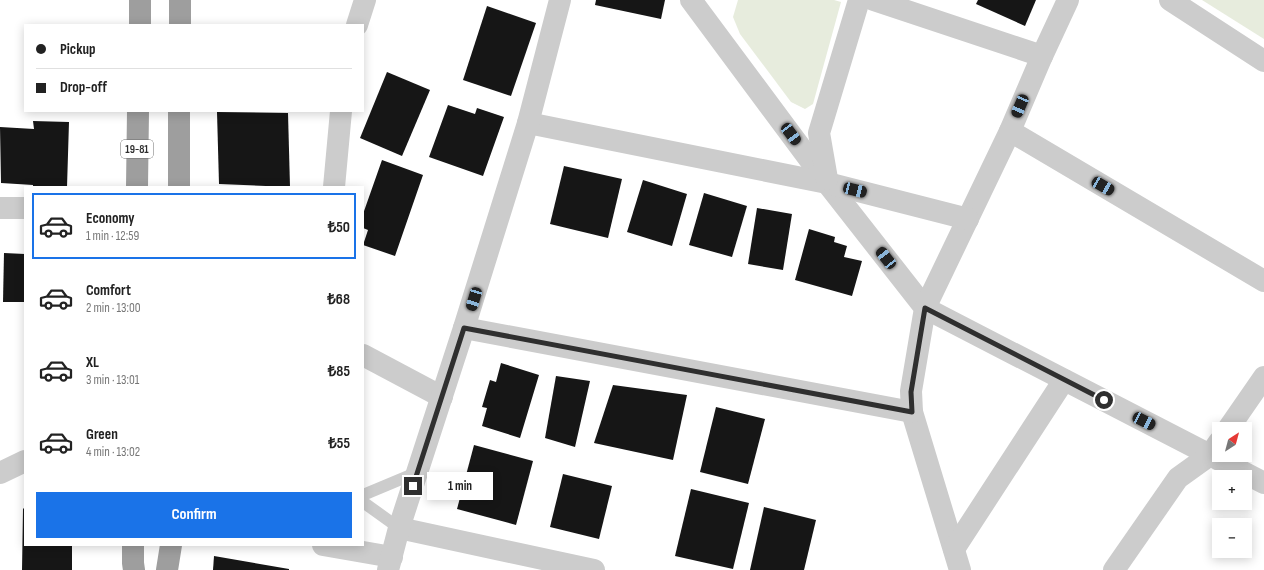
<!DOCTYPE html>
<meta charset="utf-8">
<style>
:root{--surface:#fff;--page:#f2f2f2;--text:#222;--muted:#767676;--line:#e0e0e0;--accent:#1a73e8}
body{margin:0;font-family:"Sofia Sans Condensed",sans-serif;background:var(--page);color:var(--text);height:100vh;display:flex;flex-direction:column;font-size:15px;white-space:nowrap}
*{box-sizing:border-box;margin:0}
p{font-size:13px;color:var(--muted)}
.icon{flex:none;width:22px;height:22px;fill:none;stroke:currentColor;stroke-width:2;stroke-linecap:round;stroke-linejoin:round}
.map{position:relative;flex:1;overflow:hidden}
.side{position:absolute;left:24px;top:186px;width:340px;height:360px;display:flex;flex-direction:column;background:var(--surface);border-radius:0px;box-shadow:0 2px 10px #0003}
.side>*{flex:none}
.banner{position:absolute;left:24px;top:24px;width:340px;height:88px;border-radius:0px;box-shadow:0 2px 10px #0003;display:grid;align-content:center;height:88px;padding:0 12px;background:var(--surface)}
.needle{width:26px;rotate:36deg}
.tools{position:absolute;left:1212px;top:422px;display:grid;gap:8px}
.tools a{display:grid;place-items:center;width:40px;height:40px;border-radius:0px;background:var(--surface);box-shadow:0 2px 10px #0003;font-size:20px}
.end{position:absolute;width:18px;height:18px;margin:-9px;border:5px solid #2f2f2f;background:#fff;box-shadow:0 0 0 2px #fff}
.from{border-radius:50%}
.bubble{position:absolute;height:28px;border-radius:0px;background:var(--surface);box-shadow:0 2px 10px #0003;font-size:13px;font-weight:700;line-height:28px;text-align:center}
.car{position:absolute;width:12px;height:24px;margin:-12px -6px;border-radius:5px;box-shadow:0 0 3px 1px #0007;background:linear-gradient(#222 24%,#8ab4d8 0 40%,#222 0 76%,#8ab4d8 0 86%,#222 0)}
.banner b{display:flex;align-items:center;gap:14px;height:38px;font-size:15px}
.banner b+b{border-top:1px solid var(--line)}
.banner i{width:10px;height:10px;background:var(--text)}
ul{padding:7px 0 0;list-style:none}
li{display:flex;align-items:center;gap:12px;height:66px;margin:0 8px 6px;padding:0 4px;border:2px solid transparent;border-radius:0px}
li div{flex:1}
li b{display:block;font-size:15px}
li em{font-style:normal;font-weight:700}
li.active{border-color:var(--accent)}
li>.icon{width:36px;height:36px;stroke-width:1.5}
.primary-button{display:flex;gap:8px;margin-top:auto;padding:8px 12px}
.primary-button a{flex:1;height:46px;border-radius:0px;background:var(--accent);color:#fff;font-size:16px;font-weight:700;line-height:46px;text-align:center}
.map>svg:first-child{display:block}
</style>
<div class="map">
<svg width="1264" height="570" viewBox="0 0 1264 570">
<rect width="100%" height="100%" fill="#fff"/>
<!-- green -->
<g fill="#e7ecdd">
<polygon points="738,0 834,0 841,2 813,104 805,109 791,102 740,34 733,17"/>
<polygon points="1202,0 1264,0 1264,39"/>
</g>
<!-- building -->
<g fill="#161616">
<polygon points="596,0 665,0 661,19 595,5"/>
<polygon points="978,0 1036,0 1025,26 976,4"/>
<polygon points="487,6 536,23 511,96 463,80"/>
<polygon points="387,72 430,90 402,156 360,138"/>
<polygon points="448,105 475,114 477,108 504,117 483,176 429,157"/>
<polygon points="217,112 288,113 290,187 219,184"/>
<polygon points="33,121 69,122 67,187 33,187 33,185 1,183 0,127 34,129"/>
<polygon points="382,160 423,175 395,256 363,245 368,230 363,228 363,214"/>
<polygon points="564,166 622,179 608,238 550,224"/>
<polygon points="643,180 687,194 672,246 627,232"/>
<polygon points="704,193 747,206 732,257 689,245"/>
<polygon points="757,208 792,214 783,270 748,264"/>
<polygon points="809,229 835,237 834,242 847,246 844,257 862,261 852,296 795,280"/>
<polygon points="4,253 25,254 25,302 3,302"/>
<polygon points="501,363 539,375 520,438 482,426 487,408 482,407 490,380 496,382"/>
<polygon points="556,376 590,381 575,447 545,438"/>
<polygon points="613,385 687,395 673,460 594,443"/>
<polygon points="716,407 765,419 748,484 700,472"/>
<polygon points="474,445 533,461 516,525 457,509"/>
<polygon points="563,474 612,486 599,539 550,527"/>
<polygon points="691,489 749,503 733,569 675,556"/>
<polygon points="25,507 25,545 72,545 72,570 22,570 23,509"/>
<polygon points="764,507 816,520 804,570 750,570"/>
<polygon points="214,556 289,569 289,570 213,570"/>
</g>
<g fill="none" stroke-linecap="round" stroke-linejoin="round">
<!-- service -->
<g stroke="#ccc" stroke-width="12">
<polyline points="363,495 418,472"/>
<polyline points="363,502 399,528"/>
</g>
<!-- minor -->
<g stroke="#ccc" stroke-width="22">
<polyline points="691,0 827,183 925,308 911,391 912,412 960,570"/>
<polyline points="874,0 1042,56"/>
<polyline points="1068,0 1042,56 1010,131 925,308 1264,483"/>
<polyline points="1170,0 1264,61"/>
<polyline points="357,25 365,0"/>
<polyline points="528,123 827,183 968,219"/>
<polyline points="1010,131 1264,281"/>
<polyline points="827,179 819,133 859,0"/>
<polyline points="334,187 341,111"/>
<polyline points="0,208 25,208"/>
<polyline points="464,328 912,412"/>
<polyline points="363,355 442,397"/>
<polyline points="1228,429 1264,377"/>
<polyline points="0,473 25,461"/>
<polyline points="399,528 594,570"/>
<polyline points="323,545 392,557"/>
<polyline points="954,549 1064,380"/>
<polyline points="388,570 399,528 464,328 528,123 560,0"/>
<polyline points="1114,570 1178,478 1210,455 1219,442"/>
</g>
<!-- trunk -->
<g stroke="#9e9e9e" stroke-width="22">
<polyline points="140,25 140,0"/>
<polyline points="180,25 180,0"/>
<polyline points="137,187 138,111"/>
<polyline points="179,187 179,111"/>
<polyline points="133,545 133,563 134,570"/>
<polyline points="167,570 171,545"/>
</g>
</g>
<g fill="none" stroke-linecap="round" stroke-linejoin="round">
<!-- route -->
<polyline stroke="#2f2f2f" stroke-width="5" points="413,486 464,328 912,412 911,392 925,308 1104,400"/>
</g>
<g text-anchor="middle" stroke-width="4" stroke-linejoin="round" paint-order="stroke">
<!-- shield labels -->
<rect fill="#fff" stroke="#6d6d6d" stroke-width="1" x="121" y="140" width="32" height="18" rx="3"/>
<g font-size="11" font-weight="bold" fill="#2f2f2f">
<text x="137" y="153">19-81</text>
</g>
</g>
</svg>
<div class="tools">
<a><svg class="needle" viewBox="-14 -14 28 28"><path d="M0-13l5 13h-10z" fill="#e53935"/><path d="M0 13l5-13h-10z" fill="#767676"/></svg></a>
<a>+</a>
<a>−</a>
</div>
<i class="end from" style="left:1104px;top:400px"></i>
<i class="end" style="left:413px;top:486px"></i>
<div class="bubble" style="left:427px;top:472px;width:66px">1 min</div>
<i class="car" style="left:1020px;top:106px;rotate:203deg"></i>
<i class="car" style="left:791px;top:134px;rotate:143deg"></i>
<i class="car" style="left:1103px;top:186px;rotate:120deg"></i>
<i class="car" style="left:855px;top:190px;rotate:104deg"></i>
<i class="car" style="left:886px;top:258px;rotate:322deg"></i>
<i class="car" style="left:474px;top:299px;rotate:197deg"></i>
<i class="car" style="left:1144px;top:421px;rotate:117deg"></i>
<div class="banner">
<b><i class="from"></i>Pickup</b>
<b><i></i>Drop-off</b>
</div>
<section class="side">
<ul>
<li class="active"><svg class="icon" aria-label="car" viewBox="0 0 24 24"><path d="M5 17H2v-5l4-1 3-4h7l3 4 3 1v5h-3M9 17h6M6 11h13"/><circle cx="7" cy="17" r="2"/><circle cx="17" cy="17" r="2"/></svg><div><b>Economy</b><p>1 min · 12:59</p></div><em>₺50</em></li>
<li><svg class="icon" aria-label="car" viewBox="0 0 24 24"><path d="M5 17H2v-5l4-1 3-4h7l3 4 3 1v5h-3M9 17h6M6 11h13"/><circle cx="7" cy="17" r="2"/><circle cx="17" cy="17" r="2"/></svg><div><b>Comfort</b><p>2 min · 13:00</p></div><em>₺68</em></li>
<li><svg class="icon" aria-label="car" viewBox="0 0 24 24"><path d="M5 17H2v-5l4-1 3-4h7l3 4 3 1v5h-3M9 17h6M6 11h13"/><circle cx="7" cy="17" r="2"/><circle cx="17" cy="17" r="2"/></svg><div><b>XL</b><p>3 min · 13:01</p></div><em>₺85</em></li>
<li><svg class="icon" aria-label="car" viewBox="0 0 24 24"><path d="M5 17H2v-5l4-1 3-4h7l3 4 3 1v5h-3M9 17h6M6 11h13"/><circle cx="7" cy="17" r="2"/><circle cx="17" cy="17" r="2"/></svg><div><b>Green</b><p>4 min · 13:02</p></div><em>₺55</em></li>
</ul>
<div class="primary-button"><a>Confirm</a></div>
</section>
</div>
